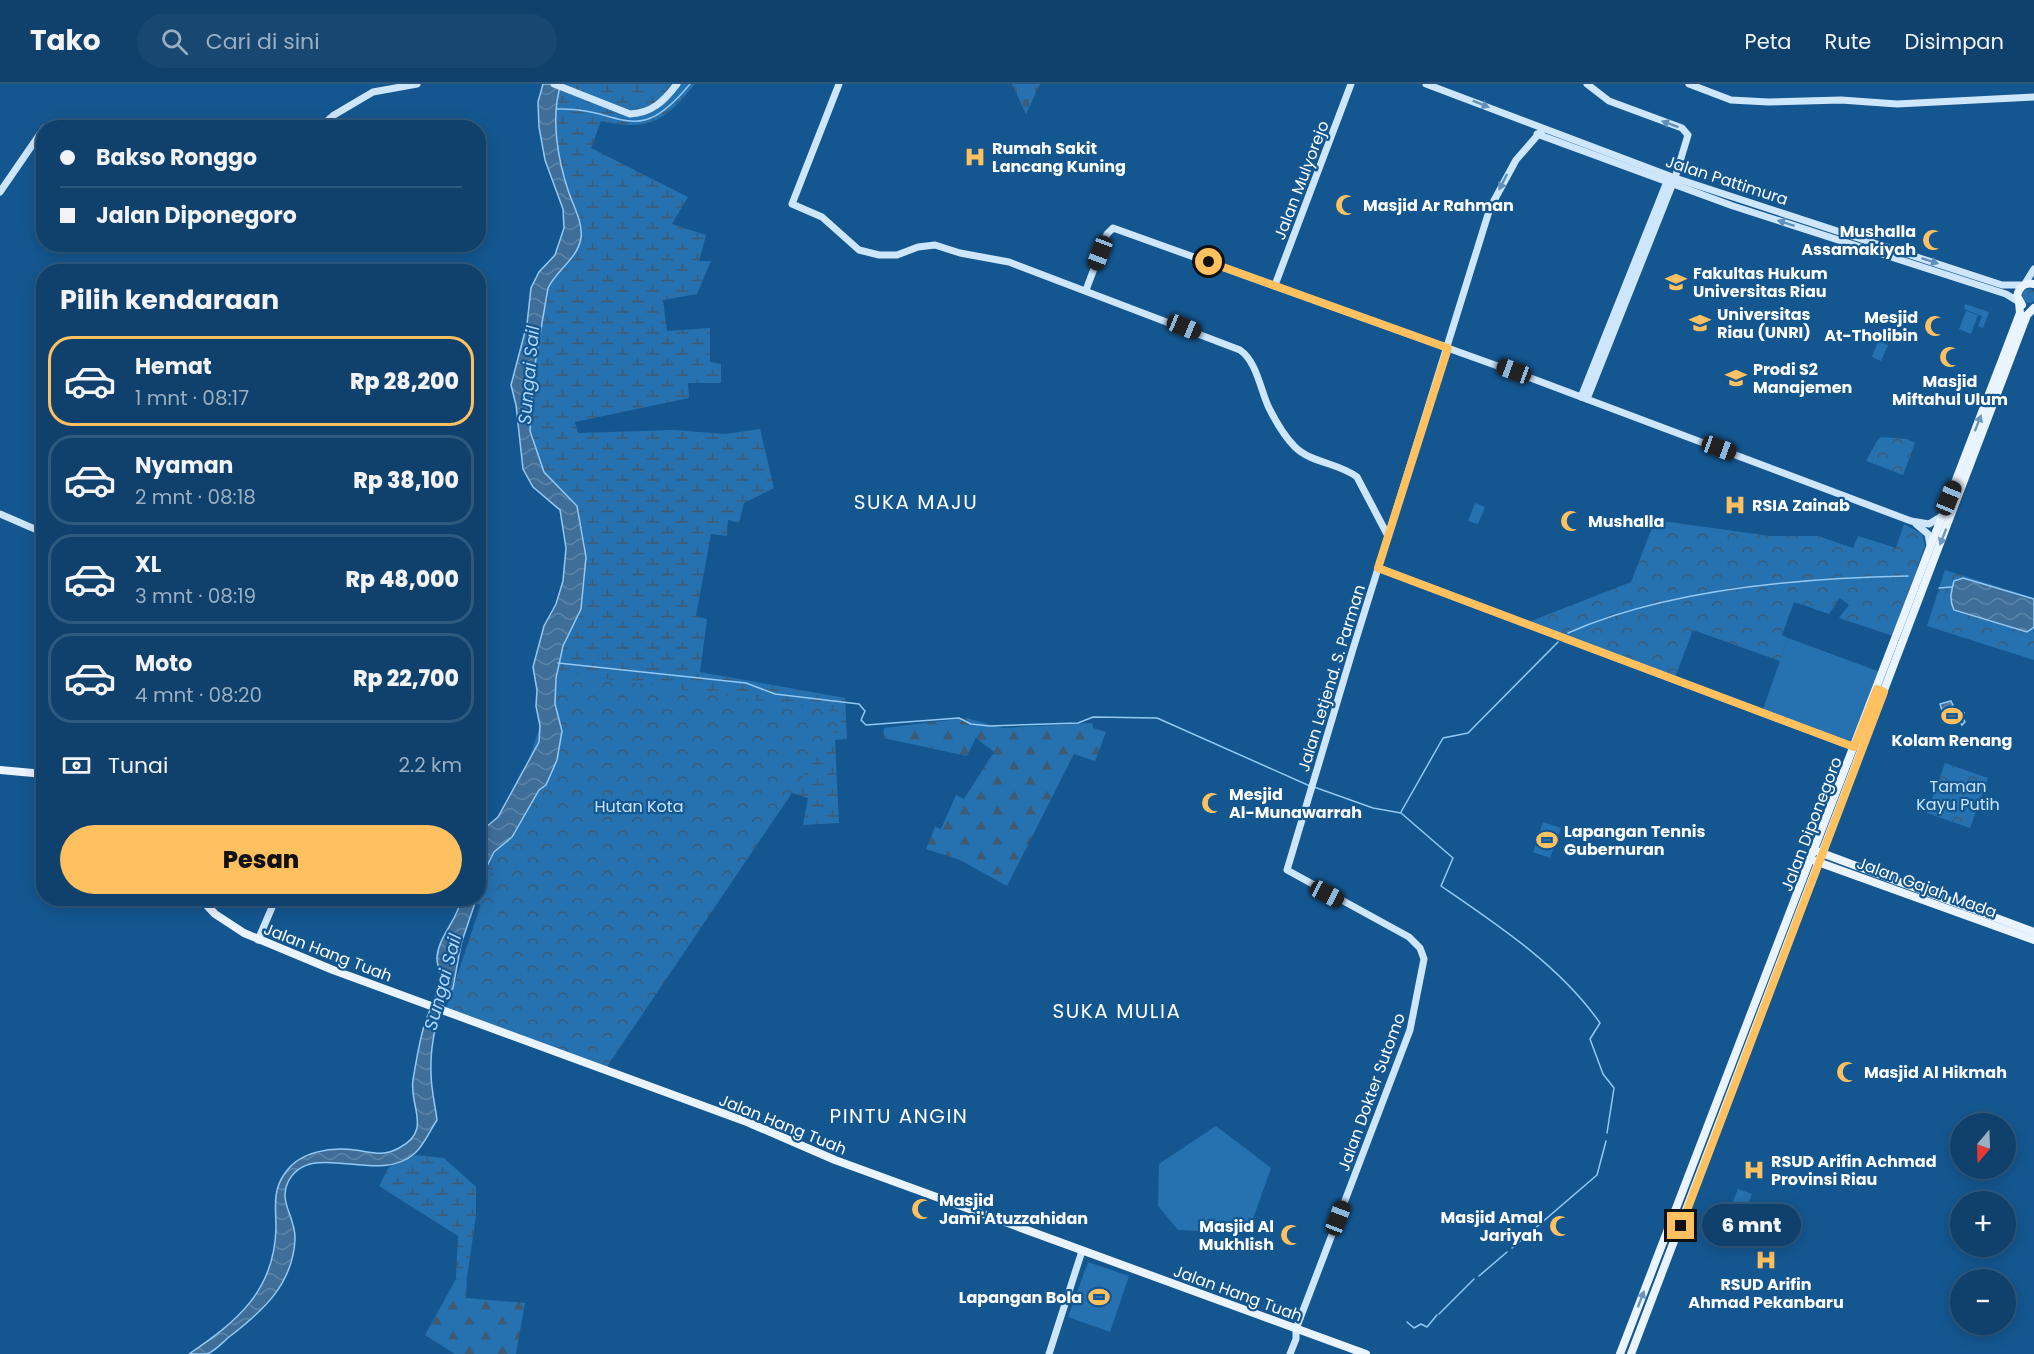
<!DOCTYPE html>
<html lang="id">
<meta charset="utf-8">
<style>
:root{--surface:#0f416c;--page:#184872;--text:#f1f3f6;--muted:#9bafc2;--line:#2f5a7f;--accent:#ffc160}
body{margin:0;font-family:Poppins,sans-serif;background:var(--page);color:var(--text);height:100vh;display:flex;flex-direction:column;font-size:22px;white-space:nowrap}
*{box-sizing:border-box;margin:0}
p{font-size:20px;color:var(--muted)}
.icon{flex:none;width:33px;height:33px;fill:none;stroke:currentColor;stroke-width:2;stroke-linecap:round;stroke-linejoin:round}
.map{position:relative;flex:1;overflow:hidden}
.sheet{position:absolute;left:36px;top:180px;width:450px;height:642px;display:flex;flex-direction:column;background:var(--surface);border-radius:24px;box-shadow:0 3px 15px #0003,0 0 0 2px var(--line)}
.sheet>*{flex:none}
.hud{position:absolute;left:36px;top:36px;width:450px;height:132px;border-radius:24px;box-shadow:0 3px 15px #0003,0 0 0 2px var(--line);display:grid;align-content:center;height:132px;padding:0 24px;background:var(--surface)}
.needle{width:39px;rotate:199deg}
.fabs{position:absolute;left:1950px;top:1029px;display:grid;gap:12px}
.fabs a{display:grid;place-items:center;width:66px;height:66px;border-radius:50%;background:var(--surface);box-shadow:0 3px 15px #0003,0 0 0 2px var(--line);font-size:30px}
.end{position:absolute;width:27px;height:27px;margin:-14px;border:8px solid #ffc160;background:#111;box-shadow:0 0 0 3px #111}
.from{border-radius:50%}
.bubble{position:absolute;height:42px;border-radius:21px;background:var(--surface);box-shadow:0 3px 15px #0003,0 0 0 2px var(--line);font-size:20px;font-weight:800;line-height:42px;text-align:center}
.car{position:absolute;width:18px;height:36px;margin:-18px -9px;border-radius:8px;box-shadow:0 0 4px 2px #0007;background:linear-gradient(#222 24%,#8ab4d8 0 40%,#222 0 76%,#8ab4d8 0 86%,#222 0)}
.hud b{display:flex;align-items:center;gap:21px;height:57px;font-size:22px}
.hud b+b{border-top:2px solid var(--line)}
.hud i{width:15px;height:15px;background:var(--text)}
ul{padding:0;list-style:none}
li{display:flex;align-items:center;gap:18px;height:90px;margin:0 12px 9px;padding:0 12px;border:3px solid var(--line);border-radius:24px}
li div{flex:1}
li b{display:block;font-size:22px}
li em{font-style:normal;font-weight:800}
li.active{border-color:var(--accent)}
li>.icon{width:54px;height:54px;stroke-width:1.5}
h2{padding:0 24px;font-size:27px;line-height:72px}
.pay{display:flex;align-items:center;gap:15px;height:66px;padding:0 24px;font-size:22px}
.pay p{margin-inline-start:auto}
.cta{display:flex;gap:12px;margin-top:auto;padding:12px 24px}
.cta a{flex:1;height:69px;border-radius:36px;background:var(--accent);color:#111;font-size:24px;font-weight:800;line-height:69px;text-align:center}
header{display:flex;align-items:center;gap:36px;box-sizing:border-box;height:84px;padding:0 30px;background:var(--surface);border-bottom:2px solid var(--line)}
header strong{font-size:28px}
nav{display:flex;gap:33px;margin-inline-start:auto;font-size:21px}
.search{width:420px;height:54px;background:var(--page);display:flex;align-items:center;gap:15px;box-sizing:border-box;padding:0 21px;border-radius:33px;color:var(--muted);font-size:22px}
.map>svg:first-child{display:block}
</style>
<header>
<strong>Tako</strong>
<div class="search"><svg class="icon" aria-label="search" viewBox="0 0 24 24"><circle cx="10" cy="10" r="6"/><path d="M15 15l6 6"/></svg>Cari di sini</div>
<nav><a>Peta</a><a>Rute</a><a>Disimpan</a></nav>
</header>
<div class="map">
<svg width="2034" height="1270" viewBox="0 0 2034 1270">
<defs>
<pattern id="forest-firs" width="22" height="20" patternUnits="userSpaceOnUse" patternTransform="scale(1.5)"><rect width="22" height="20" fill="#2671af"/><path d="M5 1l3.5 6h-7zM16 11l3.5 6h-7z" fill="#3d5b74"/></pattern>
<pattern id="wetland-marsh" width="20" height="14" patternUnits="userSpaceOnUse" patternTransform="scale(1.5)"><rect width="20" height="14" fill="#2671af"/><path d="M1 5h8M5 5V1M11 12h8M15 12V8" fill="none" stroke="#3d5b74"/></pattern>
<pattern id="cemetery-stones" width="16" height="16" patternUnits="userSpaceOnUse" patternTransform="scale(1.5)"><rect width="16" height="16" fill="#2671af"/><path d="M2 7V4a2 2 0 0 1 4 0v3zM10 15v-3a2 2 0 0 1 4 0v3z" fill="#3d5b74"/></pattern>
<pattern id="park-crowns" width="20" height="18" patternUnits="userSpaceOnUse" patternTransform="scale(1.5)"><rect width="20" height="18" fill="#2671af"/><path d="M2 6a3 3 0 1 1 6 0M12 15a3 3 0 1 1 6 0" fill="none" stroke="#3d5b74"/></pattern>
<pattern id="water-waves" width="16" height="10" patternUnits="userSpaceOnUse" patternTransform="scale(1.5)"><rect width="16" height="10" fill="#3f6f99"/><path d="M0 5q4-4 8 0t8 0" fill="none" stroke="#5c85a8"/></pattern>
</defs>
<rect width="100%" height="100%" fill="#145790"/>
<!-- forest -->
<g fill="url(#forest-firs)">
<polygon points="966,634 1003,644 1093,639 1093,644 1106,648 1095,677 1074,670 1007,802 960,776 926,765 935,743 941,745 956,711 964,715 994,668 976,654 967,672 883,654 884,644"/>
<polygon points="467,1193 466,1214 525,1219 516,1270 455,1270 425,1251 456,1195"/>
</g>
<!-- wetland -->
<g fill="url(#wetland-marsh)">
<path d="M561,0h134c-30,37 -46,48 -94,37l-10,27 97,49 -16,27 34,11 -7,26h12l-14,33 -34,6 4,31 43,-3v34l11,2v19h-33l1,15 -114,24 3,11 95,-3 53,4 34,-5 14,59 -30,15 -5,20 -11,-3 -1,16 -16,-2 -15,82 11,3 -7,53 145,26 2,41 -12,1 4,83 -36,2 5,-27 -58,-19 -249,133 -26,-9v-4l3,-1c1,-22 10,-39 25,-55l53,-165 7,-32 18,-37 4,-33v-32l-8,-37 -33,-35 -14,-41 3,-55 15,-88c9,-19 29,-28 33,-50 2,-15 -7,-31 -12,-45 -11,-32 -19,-76 -8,-109z"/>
<polygon points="416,1071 444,1074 476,1103 476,1132 467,1193 456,1195 458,1152 379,1102 389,1083"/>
</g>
<!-- cemetery -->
<polygon fill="url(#cemetery-stones)" points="1012,0 1040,0 1026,30"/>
<!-- park -->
<g fill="url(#park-crowns)">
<circle cx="2029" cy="212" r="7"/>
<polygon points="1965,220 1989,228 1983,244 1978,242 1982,232 1964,225"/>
<polygon points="1881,353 1907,355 1915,359 1903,391 1866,377 1877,357"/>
<polygon points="1655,436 1770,452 1818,452 1853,464 1858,452 1896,464 1904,440 1922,450 1925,462 1893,552 1839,534 1849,521 1840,514 1829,530 1794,518 1782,551 1788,554 1780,577 1693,546 1674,596 1526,539 1631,498"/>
<polygon points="1945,486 2034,514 2034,576 1927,542"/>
<polygon points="558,588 846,629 604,987 446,925"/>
<polygon points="1945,679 1988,694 1970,744 1927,729"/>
</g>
<!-- pitch -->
<g fill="#2671af">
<polygon points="1966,227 1978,231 1971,250 1959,245"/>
<polygon points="1878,257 1888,261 1881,277 1872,273"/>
<polygon points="1475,419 1485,423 1478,440 1468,437"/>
<polygon points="1788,554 1883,589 1854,663 1762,628"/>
<polygon points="1543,738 1561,744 1550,774 1533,768"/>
<polygon points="1216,1042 1271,1084 1248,1149 1178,1146 1158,1122 1159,1080"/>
<polygon points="1738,1105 1752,1110 1742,1135 1728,1130"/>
<polygon points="1088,1178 1129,1192 1110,1248 1068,1233"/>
</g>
<!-- water -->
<g fill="url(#water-waves)" stroke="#92c9f4" stroke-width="1.5">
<path d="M543,0h18c-11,33 -3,77 8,109 5,14 14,30 12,45 -4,22 -24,31 -33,50l-15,88 -3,55 14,41 33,34 9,51 -5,52 -18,37 -7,32 -1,26 7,27 -5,29 -11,25 -7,5 -27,47 -18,15 -15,30v-49l19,-16 41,-75 1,-16 -4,-20 1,-16 -4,-23 11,-41 12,-22 7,-23 3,-33 -6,-38 -27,-23 -10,-18 -7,-64 -5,-20 16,-61 4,-36 8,-16 16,-17 9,-27 -1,-19 -18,-49 -6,-33 -1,-25z"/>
<path d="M1963,494l71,21v28l-7,5 -73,-22c-5,-11 -3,-17 0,-29z"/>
<polygon points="1951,617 1953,621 1947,626 1951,630 1964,629 1962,633 1965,638 1962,641 1957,634 1951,634 1947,640 1942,637 1944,633 1940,620"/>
<path d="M461,815h14v4l-14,41 -8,44c-17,20 -23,60 -22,85 0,16 4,31 6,47 -7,10 -13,26 -23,34 -37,32 -104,-16 -126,28 -10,20 8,36 7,57 -2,45 -32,72 -66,98 -6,5 -14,14 -22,17 -4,0 -13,0 -18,0 47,-32 85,-62 87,-125 0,-21 -4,-38 9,-56 15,-22 46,-26 70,-23 16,2 28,7 44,-2 34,-18 10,-41 14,-68 3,-18 6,-37 11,-54 5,-16 14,-31 16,-47 1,-8 -4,-15 -3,-22 2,-22 22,-39 24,-58z"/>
</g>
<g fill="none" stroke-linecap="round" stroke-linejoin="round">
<!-- stream -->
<g stroke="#92c9f4" stroke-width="1.5">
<path d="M557,25c66,-2 78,42 133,-25"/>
<polyline points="1939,504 1952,503"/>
<path d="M1568,549c99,-44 232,-55 340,-57"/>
<polyline points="558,579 746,599 775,610 859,620 865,627 861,636 866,641 959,634 971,640 989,642 1078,639 1093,633 1157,634 1310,702"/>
<path d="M1314,703l59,21 28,5 52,45 -12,28c57,39 119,80 159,137l-10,16 13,35 11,14 -7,45"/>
<polyline points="1401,728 1443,654 1468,649 1558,558"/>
<polyline points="1512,1164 1597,1091 1606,1057"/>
<polyline points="1479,1192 1507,1168"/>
<polyline points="1439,1230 1474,1195"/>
<polyline points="1407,1238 1414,1244 1421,1240 1427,1243 1437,1231"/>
</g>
<!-- secondary -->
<g stroke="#cee6fc" stroke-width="7">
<path d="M554,0l76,30c22,-1 34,-13 47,-30"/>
<path d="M839,0l-47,120 30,13 37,33 20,5h18l21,-8 17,-2 25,8 49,9 231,88c17,12 20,39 29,58 6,12 16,29 26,39 16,16 44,16 62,30l31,59"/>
<polyline points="1426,0 1675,94 2002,201 2024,201 2034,185"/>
<polyline points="1587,0 1609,17 1682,44 1688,51 1675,94 1587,315"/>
<polyline points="1689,0 1731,16 1768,18 1841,16 1897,20 2034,13"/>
<polyline points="319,44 334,31 373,8 417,0"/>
<polyline points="1537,50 1733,122 2006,210 2019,218"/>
<polyline points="0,108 44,44"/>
<polyline points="1275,201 1351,0"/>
<polyline points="1086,206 1107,150 1113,144 1520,290 1911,437 1929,440 1942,432"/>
<polyline points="1581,313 1668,95"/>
<polyline points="0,430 44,449"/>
<polyline points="1916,440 1928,450 1930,461"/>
<polyline points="1378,484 1854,663"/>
<polyline points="258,856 276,814"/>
<polyline points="1049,1270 1082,1167"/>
<polyline points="1290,1270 1296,1255 1296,1245 1410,946 1424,875 1420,864 1409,853 1287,786 1353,565 1490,124 1516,76 1543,45"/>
</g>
<!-- primary -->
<g stroke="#eaf4ff" stroke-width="8">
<path d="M2022,221l-5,-9c2,-9 8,-14 17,-12"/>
<polyline points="0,686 44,690"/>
<polyline points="1819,768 2034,848"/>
<polyline points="1815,777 2034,856"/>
<polyline points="200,814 215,830 244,849 333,886 747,1038 835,1076 1366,1270"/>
<polyline points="1620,1270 2004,271 2020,229 2019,218"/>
<polyline points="1631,1270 2027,231 2034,224"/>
</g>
</g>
<!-- one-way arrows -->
<defs><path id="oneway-solid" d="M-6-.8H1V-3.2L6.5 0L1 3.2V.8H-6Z" transform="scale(1.5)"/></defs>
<g fill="#5e90bb">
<use href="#oneway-solid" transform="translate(1481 20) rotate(22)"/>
<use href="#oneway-solid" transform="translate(1670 40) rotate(-160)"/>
<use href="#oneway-solid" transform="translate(1503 98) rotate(117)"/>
<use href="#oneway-solid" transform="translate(1786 139) rotate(-162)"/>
<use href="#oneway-solid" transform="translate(1930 177) rotate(18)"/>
</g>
<g fill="#6a96bc">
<use href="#oneway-solid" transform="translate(1978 339) rotate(-69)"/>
<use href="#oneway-solid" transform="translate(1943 453) rotate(111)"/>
<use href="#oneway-solid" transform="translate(1641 1215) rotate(-69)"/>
</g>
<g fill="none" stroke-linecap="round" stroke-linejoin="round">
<!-- route -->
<polyline stroke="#ffc160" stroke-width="8" points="1209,178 1448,264 1378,484 1854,663 1877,605 1884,608 1681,1142"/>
</g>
<!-- icons -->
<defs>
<symbol id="hospital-bare" viewBox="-9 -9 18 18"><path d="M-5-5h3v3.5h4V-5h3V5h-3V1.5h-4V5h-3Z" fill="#ffc160" stroke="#145790" stroke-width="2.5" paint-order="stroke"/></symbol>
<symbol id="mosque-bare" viewBox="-9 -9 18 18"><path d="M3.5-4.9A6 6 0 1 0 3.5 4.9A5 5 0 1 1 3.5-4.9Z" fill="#ffc160" stroke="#145790" stroke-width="2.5" paint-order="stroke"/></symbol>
<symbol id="university-bare" viewBox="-9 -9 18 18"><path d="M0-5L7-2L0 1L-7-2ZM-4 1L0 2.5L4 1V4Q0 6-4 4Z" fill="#ffc160" stroke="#145790" stroke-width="2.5" paint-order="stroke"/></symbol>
<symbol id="stadium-bare" viewBox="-9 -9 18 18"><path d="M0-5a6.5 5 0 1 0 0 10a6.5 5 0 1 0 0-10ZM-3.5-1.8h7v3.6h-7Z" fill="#ffc160" stroke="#145790" stroke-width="2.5" paint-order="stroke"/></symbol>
</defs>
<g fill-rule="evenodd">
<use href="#hospital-bare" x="960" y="58" width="30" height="30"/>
<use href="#mosque-bare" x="1331" y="106" width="30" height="30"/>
<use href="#mosque-bare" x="1918" y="141" width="30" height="30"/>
<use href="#university-bare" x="1661" y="183" width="30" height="30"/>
<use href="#university-bare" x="1685" y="224" width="30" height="30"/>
<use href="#mosque-bare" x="1920" y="227" width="30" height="30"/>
<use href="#mosque-bare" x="1935" y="258" width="30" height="30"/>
<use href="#university-bare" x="1721" y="279" width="30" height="30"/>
<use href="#hospital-bare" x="1720" y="406" width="30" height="30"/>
<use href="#mosque-bare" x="1556" y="422" width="30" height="30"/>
<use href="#stadium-bare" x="1937" y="617" width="30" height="30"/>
<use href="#mosque-bare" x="1197" y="704" width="30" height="30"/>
<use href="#stadium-bare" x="1532" y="741" width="30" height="30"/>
<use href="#mosque-bare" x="1832" y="973" width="30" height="30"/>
<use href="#hospital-bare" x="1739" y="1071" width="30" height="30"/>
<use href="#mosque-bare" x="907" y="1110" width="30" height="30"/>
<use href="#mosque-bare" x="1545" y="1127" width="30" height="30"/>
<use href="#mosque-bare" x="1276" y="1136" width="30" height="30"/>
<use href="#hospital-bare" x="1751" y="1161" width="30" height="30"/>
<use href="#stadium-bare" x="1084" y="1198" width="30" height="30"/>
</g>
<g text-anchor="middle" stroke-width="4.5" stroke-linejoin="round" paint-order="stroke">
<!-- poi labels -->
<g font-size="16" font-weight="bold" fill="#fff" stroke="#145790" text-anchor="start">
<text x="992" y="70">Rumah Sakit<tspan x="992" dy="18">Lancang Kuning</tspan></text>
<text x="1363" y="127">Masjid Ar Rahman</text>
<text x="1916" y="153" text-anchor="end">Mushalla<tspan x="1916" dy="18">Assamakiyah</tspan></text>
<text x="1693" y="195">Fakultas Hukum<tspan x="1693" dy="18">Universitas Riau</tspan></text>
<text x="1717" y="236">Universitas<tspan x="1717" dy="18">Riau (UNRI)</tspan></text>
<text x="1918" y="239" text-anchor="end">Mesjid<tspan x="1918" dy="18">At-Tholibin</tspan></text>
<text x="1753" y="291">Prodi S2<tspan x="1753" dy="18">Manajemen</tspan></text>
<text x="1950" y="303" text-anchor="middle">Masjid<tspan x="1950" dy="18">Miftahul Ulum</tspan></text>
<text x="1752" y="427">RSIA Zainab</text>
<text x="1588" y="443">Mushalla</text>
<text x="1952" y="662" text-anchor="middle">Kolam Renang</text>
<text x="1229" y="716">Mesjid<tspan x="1229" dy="18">Al-Munawarrah</tspan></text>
<text x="1564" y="753">Lapangan Tennis<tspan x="1564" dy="18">Gubernuran</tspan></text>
<text x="1864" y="994">Masjid Al Hikmah</text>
<text x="1771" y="1083">RSUD Arifin Achmad<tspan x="1771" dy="18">Provinsi Riau</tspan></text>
<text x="939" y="1122">Masjid<tspan x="939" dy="18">Jami'Atuzzahidan</tspan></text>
<text x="1543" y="1139" text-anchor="end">Masjid Amal<tspan x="1543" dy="18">Jariyah</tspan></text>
<text x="1274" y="1148" text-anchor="end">Masjid Al<tspan x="1274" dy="18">Mukhlish</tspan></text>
<text x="1766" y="1206" text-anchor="middle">RSUD Arifin<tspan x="1766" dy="18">Ahmad Pekanbaru</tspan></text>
<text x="1082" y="1219" text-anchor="end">Lapangan Bola</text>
</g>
<!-- street labels -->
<g font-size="16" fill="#fff" stroke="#145790">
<text transform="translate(1301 96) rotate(-69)" y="6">Jalan Mulyorejo</text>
<text transform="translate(1727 96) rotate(18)" y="6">Jalan Pattimura</text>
<text transform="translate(1331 594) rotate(-73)" y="6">Jalan Letjend. S. Parman</text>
<text transform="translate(1811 740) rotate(-69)" y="6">Jalan Diponegoro</text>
<text transform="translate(1927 803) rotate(20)" y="6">Jalan Gajah Mada</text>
<text transform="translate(328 868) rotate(21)" y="6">Jalan Hang Tuah</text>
<text transform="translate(1371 1008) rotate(-70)" y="6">Jalan Dokter Sutomo</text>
<text transform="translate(783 1040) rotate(22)" y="6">Jalan Hang Tuah</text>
<text transform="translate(1238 1209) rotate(20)" y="6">Jalan Hang Tuah</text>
</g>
<!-- park labels -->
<g font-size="16" fill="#c7e4fc" stroke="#145790">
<text x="1958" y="708">Taman<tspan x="1958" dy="18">Kayu Putih</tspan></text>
<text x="639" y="728">Hutan Kota</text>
</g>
<!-- water labels -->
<g font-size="18" font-style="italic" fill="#acd6f8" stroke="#145790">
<text transform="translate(529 291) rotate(-85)" y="6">Sungai Sail</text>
<text transform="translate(443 898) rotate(-75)" y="6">Sungai Sail</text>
</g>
<!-- quarter labels -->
<g font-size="20" letter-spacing="1.5" fill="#fff" stroke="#145790">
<text x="916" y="425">SUKA MAJU</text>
<text x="1117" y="934">SUKA MULIA</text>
<text x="899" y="1039">PINTU ANGIN</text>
</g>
</g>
</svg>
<div class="fabs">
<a><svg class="needle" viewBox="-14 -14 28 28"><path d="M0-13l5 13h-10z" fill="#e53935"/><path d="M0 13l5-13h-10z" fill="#9bafc2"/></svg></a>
<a>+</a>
<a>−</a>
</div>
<i class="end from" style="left:1209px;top:178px"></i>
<i class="end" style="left:1681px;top:1142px"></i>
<div class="bubble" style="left:1702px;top:1120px;width:99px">6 mnt</div>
<i class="car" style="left:1100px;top:169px;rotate:201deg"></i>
<i class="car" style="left:1184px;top:243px;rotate:112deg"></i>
<i class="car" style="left:1514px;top:287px;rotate:290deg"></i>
<i class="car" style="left:1719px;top:364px;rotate:110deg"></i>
<i class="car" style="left:1949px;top:414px;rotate:22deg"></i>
<i class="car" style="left:1327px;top:810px;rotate:118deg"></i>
<i class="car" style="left:1338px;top:1134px;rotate:21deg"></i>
<div class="hud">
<b><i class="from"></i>Bakso Ronggo</b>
<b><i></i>Jalan Diponegoro</b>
</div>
<section class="sheet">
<h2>Pilih kendaraan</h2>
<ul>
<li class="active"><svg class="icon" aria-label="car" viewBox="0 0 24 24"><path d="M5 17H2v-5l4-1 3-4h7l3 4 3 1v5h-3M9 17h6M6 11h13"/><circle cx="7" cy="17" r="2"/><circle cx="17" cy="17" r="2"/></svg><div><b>Hemat</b><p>1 mnt · 08:17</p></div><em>Rp 28,200</em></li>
<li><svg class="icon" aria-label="car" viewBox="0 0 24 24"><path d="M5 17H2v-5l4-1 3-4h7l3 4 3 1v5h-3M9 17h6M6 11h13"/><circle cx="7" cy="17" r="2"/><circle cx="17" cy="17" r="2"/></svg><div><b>Nyaman</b><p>2 mnt · 08:18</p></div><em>Rp 38,100</em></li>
<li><svg class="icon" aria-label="car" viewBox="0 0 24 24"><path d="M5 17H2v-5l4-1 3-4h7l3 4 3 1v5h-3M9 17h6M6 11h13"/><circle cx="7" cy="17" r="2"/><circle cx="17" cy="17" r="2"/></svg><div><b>XL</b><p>3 mnt · 08:19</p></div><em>Rp 48,000</em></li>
<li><svg class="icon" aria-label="car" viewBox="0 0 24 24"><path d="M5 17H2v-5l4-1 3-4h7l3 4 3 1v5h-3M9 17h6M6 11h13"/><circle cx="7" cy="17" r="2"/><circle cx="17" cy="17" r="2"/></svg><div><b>Moto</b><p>4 mnt · 08:20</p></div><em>Rp 22,700</em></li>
</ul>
<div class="pay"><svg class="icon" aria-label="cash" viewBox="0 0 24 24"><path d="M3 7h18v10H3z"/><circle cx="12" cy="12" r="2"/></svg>Tunai<p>2.2 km</p></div>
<div class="cta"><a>Pesan</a></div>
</section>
</div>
